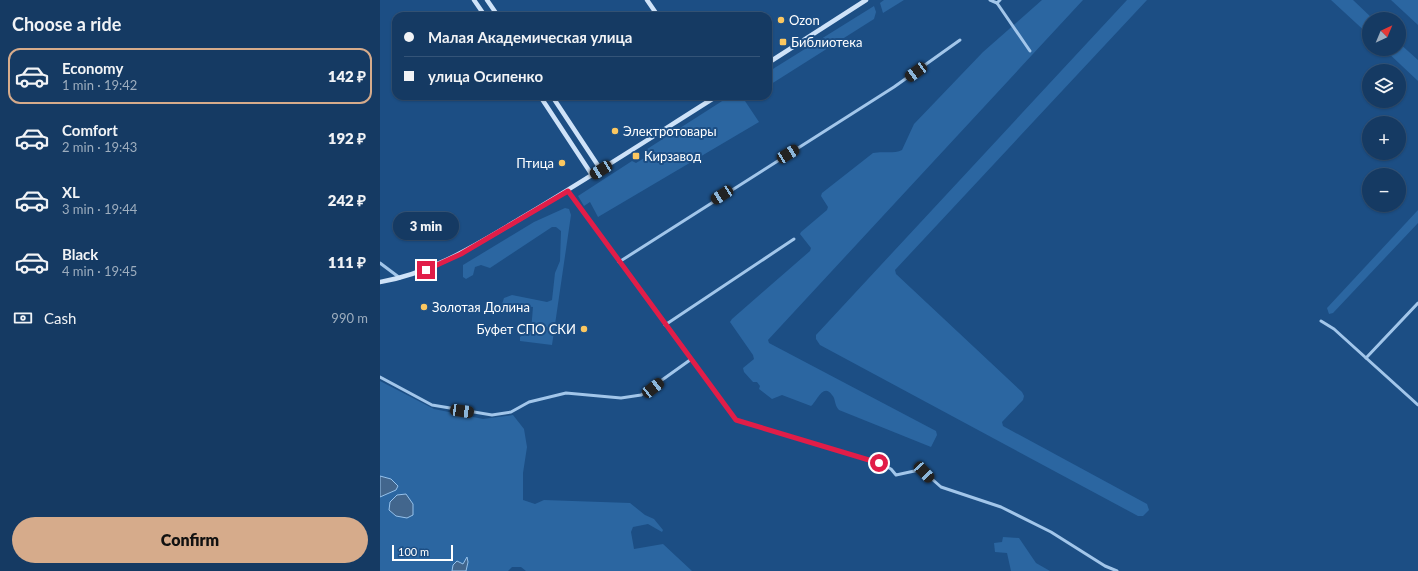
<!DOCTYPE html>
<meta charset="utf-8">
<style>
:root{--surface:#153a63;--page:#22456c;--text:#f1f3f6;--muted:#9dadbe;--line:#345478;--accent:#d6ab8b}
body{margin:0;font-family:Lato,sans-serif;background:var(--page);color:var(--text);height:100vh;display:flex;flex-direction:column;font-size:15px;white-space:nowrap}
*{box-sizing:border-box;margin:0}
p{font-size:13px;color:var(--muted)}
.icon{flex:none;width:22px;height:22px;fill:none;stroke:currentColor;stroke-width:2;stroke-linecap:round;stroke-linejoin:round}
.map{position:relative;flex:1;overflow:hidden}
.sheet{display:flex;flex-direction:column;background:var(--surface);width:380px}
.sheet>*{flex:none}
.hud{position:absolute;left:12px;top:12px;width:380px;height:88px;border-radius:12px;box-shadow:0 1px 3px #0004,0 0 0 1px var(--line);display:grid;align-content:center;height:88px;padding:0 12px;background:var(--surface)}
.needle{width:26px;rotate:44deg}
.controls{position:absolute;left:982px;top:12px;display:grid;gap:8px}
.controls a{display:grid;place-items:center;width:44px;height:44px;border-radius:50%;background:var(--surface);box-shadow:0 1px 3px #0004,0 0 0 1px var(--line);font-size:20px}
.scale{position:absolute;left:12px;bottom:10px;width:61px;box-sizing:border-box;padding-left:4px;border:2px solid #fff;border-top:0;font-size:11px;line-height:14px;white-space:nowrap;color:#fff;-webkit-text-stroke:3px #1c4e84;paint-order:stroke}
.end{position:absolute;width:18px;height:18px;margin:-9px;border:5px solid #e11d48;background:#fff;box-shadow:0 0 0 2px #fff}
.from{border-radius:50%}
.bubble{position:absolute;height:28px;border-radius:14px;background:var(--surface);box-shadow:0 1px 3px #0004,0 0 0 1px var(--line);font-size:13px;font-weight:800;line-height:28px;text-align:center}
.car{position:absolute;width:12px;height:24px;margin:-12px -6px;border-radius:5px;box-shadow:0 0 3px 1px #0007;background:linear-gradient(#222 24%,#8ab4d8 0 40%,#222 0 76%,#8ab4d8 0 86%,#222 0)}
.hud b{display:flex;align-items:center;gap:14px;height:38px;font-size:15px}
.hud b+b{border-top:1px solid var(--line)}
.hud i{width:10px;height:10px;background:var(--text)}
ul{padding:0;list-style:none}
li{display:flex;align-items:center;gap:12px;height:56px;margin:0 8px 6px;padding:0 4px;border:2px solid transparent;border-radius:12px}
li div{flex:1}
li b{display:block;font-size:15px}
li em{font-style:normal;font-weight:800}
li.on{border-color:var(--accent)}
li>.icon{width:36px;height:36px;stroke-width:1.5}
h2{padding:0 12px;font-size:18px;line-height:48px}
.pay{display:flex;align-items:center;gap:10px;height:44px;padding:0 12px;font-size:15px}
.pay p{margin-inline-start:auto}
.button{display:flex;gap:8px;margin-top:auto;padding:8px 12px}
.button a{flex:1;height:46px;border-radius:24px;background:var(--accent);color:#111;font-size:16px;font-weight:800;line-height:46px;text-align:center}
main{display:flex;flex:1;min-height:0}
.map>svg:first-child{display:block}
</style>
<main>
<section class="sheet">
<h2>Choose a ride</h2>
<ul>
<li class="on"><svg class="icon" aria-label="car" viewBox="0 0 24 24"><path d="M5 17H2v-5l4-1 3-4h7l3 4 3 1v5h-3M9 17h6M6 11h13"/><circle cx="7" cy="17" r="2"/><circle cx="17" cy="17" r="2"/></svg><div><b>Economy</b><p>1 min · 19:42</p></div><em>142 ₽</em></li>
<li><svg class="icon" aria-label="car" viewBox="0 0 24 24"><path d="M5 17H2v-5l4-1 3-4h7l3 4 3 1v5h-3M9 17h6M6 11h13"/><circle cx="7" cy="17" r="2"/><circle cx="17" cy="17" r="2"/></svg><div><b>Comfort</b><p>2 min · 19:43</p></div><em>192 ₽</em></li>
<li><svg class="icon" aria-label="car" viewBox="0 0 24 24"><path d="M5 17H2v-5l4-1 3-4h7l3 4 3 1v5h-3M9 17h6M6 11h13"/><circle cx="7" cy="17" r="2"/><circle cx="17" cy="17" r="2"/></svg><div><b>XL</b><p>3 min · 19:44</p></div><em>242 ₽</em></li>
<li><svg class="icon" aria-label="car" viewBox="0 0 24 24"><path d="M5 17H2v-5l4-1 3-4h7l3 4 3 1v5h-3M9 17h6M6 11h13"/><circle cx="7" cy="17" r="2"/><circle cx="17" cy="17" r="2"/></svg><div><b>Black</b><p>4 min · 19:45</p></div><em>111 ₽</em></li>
</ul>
<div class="pay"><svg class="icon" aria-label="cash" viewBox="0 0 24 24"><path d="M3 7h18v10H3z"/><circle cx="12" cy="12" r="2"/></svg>Cash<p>990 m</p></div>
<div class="button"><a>Confirm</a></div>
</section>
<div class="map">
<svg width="1038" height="571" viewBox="0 0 1038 571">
<rect width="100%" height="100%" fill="#1c4e84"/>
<!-- green -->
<g fill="#2b66a1">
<polygon points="504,0 524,0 503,13 500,3"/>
<path d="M662,0h41l-315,340 1,3 167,88 1,4 -6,12 -92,-37c-5,-5 -3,-11 -7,-15 -9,-13 -16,8 -21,11l-29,-11 -10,4 -13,-10 1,-3 -3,-4h-4l-9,-10 -1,-4 11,-9 -1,-4 -23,-33 2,-3 78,-68 1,-3 -11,-14 1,-2 26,-22 1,-3 -7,-11 1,-3 51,-40c8,-2 22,1 29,-3l12,-26 69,-72z"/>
<polygon points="747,0 767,0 515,270 516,274 642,392 644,396 643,400 622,422 623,426 767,504 769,510 763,516 758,516 440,345 436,339 436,335"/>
<polygon points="951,0 973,0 993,19 989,19 989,35"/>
<polygon points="1011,0 1038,0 1038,25"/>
<polygon points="494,6 496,12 494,19 388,86 388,72"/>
<polygon points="1019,43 1038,60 1038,81 1004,49 1019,49"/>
<polygon points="350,96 372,96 365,101 379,122 218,217 210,202 204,206 198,196 252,161 256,163 266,157 264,151"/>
<polygon points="185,208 189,209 191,215 172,345 140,341 140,337 146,332 151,331 153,307 122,304 124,298 132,295 167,302 172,300 175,273 180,261 181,231 176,227 172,227 110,268 101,265 95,267 93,275 86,279 83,277 83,265 154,222"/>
<polygon points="1038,210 1038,223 953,313 949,314 947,308"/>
<polygon points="0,381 54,409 103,419 133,415 144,429 147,447 143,473 143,500 155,504 164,500 250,503 265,515 274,519 283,530 282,532 268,524 253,527 251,532 254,549 283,544 312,571 146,571 141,567 132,567 128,571 86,571 88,562 87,558 83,564 73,565 72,571 0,571 0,497 16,490 11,479 0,476"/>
<polygon points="623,537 639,538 656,563 670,571 631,571 627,553 615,552 614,543 622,542"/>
</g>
<!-- water -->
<g fill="#42668d" stroke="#96c2ec">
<polygon points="0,476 11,479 18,486 16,490 0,497"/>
<polygon points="26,494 33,504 33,515 27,518 16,516 9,510 10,502 17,495"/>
<polygon points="87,557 88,562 86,571 72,571 73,565 77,561 83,564"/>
</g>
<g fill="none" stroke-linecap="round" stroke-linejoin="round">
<!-- street -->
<g stroke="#a2c6ea" stroke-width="3">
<polyline points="610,0 617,3 620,0"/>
<polyline points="617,3 650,51"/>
<polyline points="188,191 356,420 499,463 511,469 516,475 539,470 544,472 561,487 621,507 671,532 725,566 737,571"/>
<polyline points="239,262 514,87 580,40"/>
<polyline points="0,263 20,278"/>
<polyline points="941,321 954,329 1038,405"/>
<polyline points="285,325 414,239"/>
<polyline points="986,358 1038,303"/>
<polyline points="0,377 52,405 112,415 131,412 149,402 186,393 241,398 261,395 310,360"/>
</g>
<!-- secondary -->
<g stroke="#cee2f8" stroke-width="4.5">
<polyline points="94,0 105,16"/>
<polyline points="107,0 118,16"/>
<polyline points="267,0 278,16"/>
<polyline points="388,63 486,0"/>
<polyline points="160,96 212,175"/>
<polyline points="172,96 221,170"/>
<path d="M0,282c53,-9 97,-38 143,-65 66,-39 129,-80 194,-121"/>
</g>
</g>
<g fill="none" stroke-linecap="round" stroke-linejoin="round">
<!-- route -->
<polyline stroke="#e11d48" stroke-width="5" points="46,270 81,254 188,191 356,420 499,463"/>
</g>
<!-- markers -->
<g fill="#fbc760" stroke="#1c4e84" stroke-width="1.5">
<circle cx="401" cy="20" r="4"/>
<rect x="399" y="38" width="8" height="8" rx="2"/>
<circle cx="235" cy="131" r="4"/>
<rect x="252" y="152" width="8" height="8" rx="2"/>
<circle cx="182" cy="163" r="4"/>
<circle cx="44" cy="307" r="4"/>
<circle cx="204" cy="329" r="4"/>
</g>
<g text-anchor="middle" stroke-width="4" stroke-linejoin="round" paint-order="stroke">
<!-- poi labels -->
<g font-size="13" fill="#fff" stroke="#1c4e84" text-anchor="start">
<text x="409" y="25">Ozon</text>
<text x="411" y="47">Библиотека</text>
<text x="243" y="136">Электротовары</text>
<text x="264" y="161">Кирзавод</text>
<text x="174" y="168" text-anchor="end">Птица</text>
<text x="52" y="312">Золотая Долина</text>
<text x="196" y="334" text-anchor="end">Буфет СПО СКИ</text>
</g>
</g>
</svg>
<div class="controls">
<a><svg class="needle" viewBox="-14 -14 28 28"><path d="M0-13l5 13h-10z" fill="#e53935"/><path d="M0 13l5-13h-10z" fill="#9dadbe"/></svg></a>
<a><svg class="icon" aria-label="layers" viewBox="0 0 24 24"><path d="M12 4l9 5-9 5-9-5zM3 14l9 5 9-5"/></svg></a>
<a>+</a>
<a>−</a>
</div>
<div class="scale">100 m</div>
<i class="end from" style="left:499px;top:463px"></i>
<i class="end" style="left:46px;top:270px"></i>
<div class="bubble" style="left:13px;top:212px;width:66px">3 min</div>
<i class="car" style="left:536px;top:72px;rotate:234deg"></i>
<i class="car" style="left:408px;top:154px;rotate:58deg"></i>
<i class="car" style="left:221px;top:170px;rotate:238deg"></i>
<i class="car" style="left:342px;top:195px;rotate:237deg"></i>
<i class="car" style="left:273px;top:388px;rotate:52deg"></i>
<i class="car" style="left:82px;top:411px;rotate:98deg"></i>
<i class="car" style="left:544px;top:472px;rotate:137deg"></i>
<div class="hud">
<b><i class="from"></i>Малая Академическая улица</b>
<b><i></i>улица Осипенко</b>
</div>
</div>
</main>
